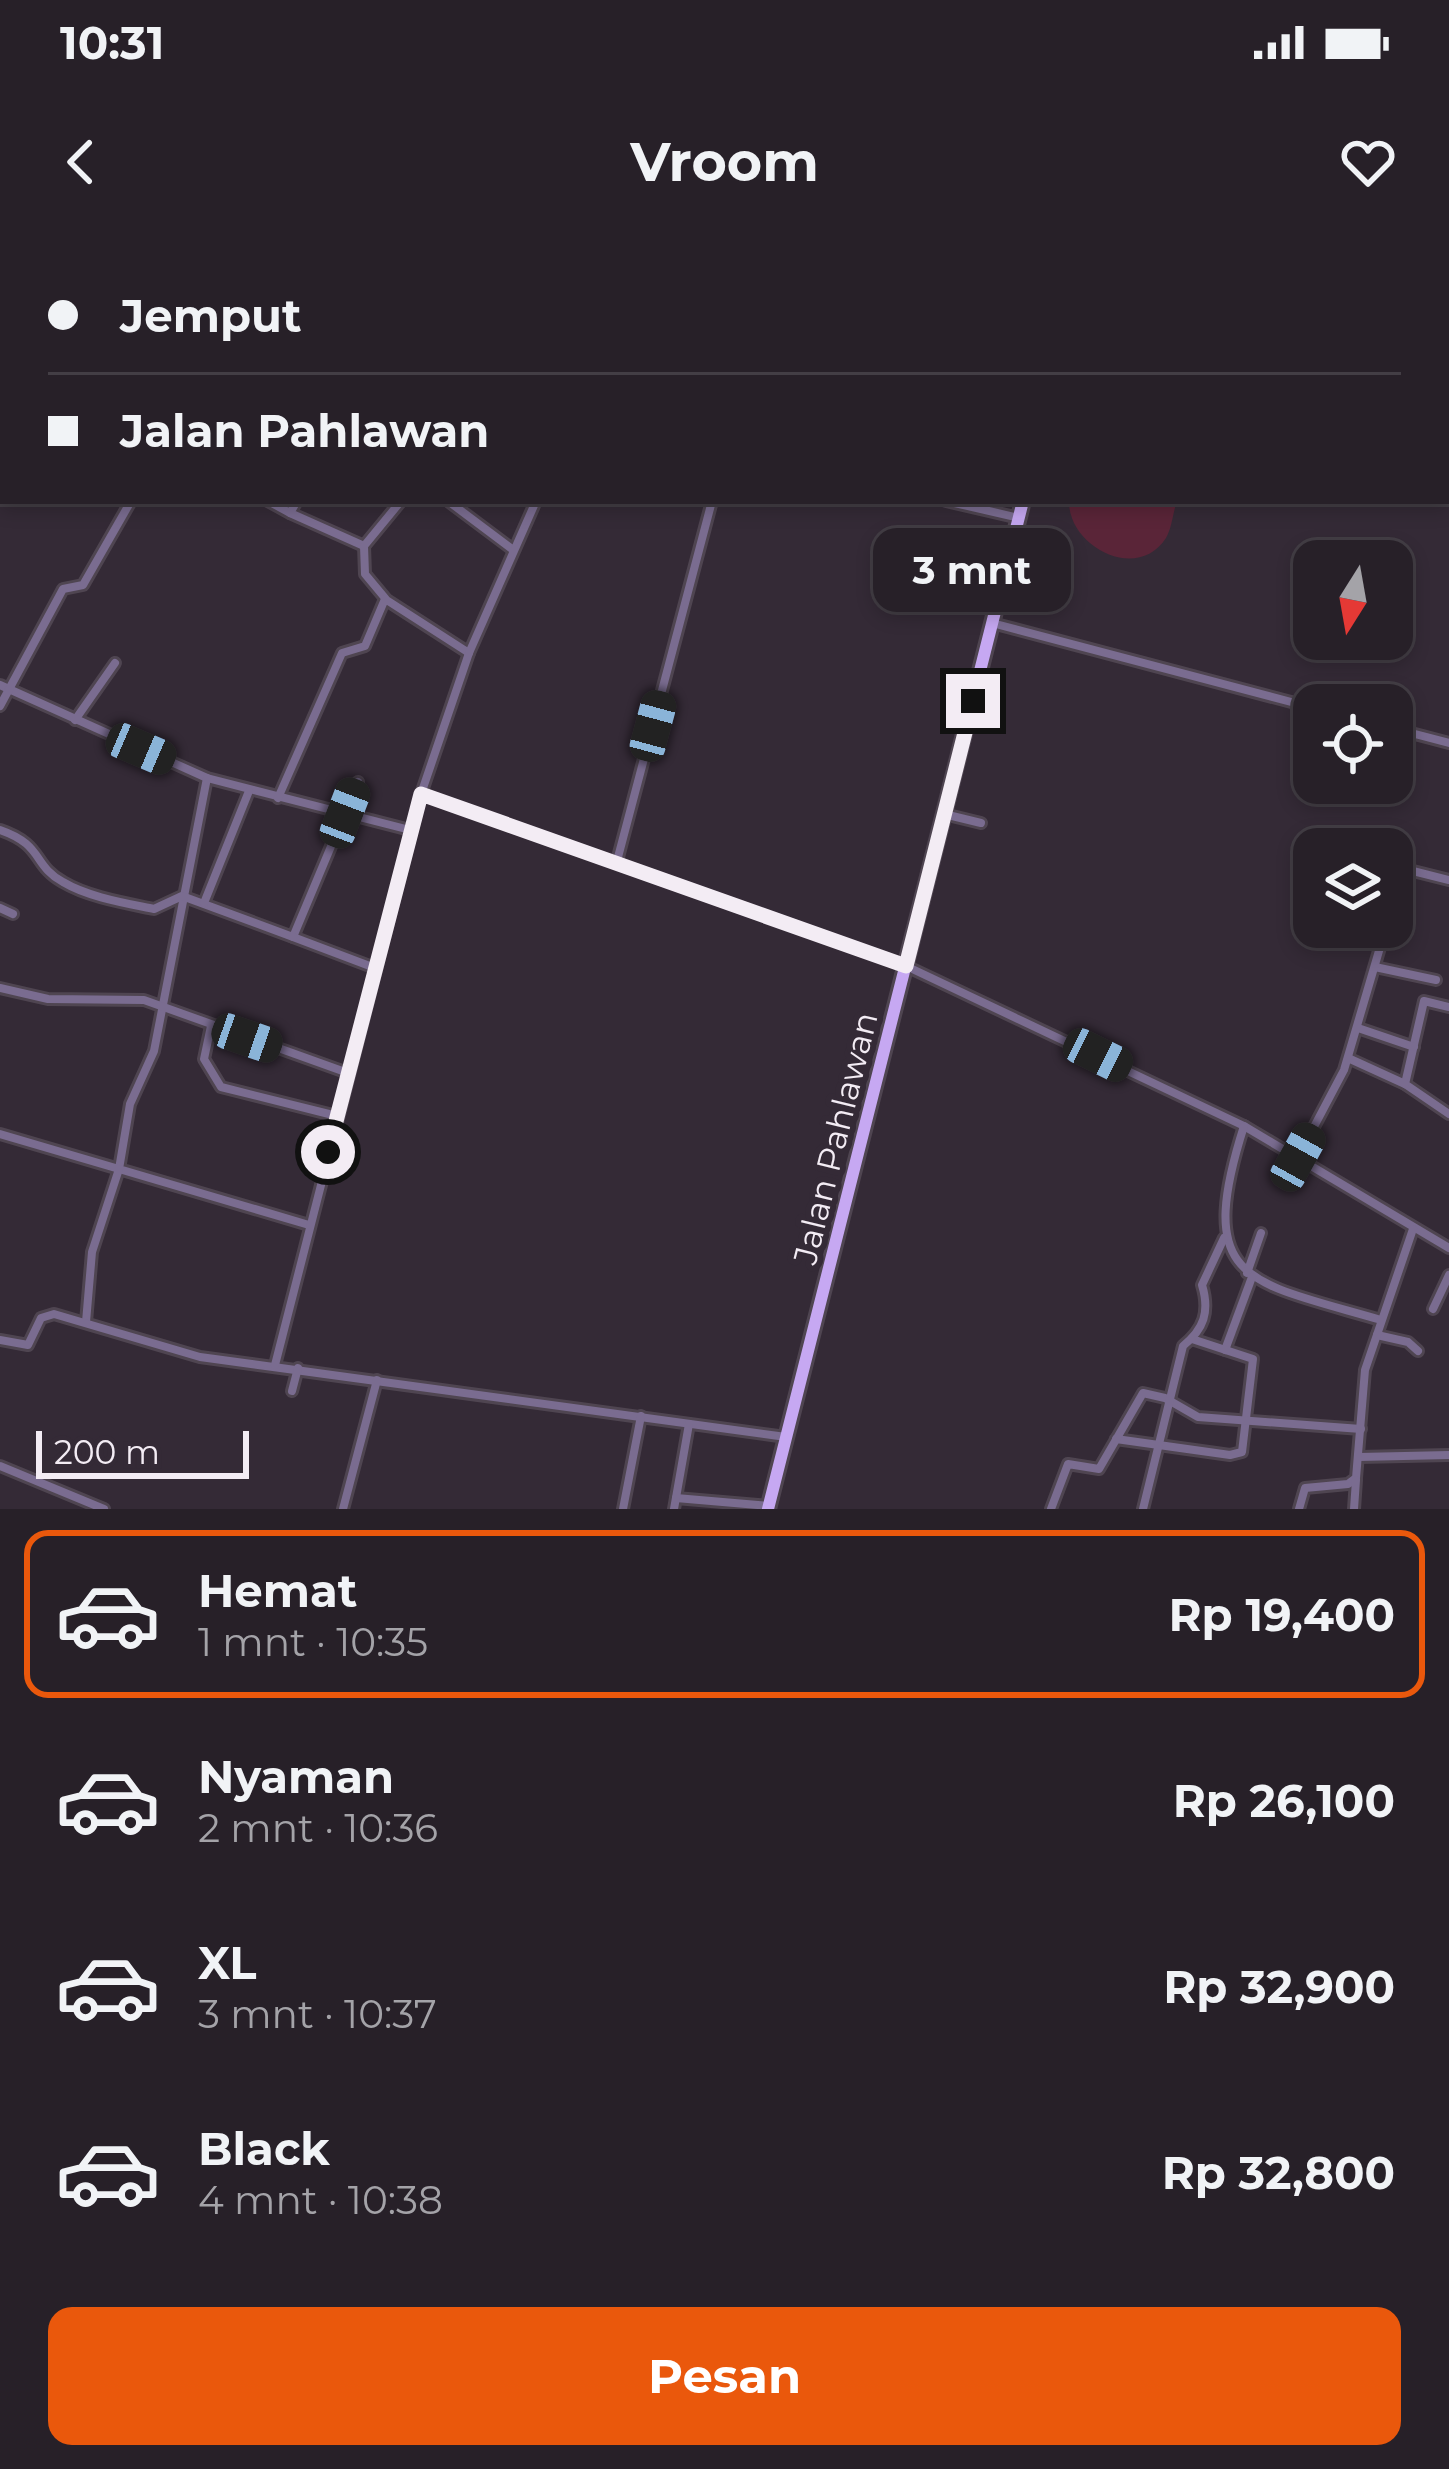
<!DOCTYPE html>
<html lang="id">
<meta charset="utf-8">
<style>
:root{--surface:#272028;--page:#332d34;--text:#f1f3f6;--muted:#a4a3a8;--line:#433e45;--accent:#ea580c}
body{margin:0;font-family:Montserrat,sans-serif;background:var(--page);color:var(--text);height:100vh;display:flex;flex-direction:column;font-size:45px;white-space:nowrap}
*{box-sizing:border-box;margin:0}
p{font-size:39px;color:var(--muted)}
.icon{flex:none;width:66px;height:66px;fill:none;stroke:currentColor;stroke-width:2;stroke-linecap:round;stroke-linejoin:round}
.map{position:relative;height:1269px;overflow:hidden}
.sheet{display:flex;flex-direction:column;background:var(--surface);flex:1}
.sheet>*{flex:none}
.hud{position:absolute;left:0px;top:0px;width:1449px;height:264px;box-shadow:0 6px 18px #0003,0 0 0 3px var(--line);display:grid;align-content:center;height:264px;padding:0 48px;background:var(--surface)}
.needle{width:78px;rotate:191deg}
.tools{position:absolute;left:1293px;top:300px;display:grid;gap:24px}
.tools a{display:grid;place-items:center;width:120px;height:120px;border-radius:24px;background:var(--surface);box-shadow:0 6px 18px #0003,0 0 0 3px var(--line);font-size:60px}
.scale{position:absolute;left:36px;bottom:30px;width:213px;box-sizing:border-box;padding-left:12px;border:6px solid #f3ecf4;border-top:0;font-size:33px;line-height:42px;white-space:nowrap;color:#f3ecf4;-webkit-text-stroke:9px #342a36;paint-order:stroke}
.end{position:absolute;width:54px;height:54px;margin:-27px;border:15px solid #f3ecf4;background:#111;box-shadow:0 0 0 6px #111}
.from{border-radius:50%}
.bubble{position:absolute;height:84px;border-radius:24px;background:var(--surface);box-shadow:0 6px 18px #0003,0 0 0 3px var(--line);font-size:39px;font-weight:700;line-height:84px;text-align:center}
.car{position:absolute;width:36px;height:72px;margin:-36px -18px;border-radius:15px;box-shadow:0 0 9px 3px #0007;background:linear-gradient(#222 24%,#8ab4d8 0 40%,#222 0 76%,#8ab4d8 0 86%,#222 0)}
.hud b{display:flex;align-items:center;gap:42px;height:114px;font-size:45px}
.hud b+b{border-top:3px solid var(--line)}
.hud i{width:30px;height:30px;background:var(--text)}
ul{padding:21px 0 0;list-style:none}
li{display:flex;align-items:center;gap:36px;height:168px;margin:0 24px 18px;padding:0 24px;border:6px solid transparent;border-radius:24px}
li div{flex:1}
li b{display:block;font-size:45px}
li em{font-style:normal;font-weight:700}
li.selected{border-color:var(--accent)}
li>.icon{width:108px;height:108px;stroke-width:1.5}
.button{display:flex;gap:24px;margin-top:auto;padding:24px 48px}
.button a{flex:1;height:138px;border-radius:24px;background:var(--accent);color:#fff;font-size:48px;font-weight:700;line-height:138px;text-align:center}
.status{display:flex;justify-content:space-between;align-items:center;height:84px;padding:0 60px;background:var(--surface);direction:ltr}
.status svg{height:33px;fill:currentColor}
header{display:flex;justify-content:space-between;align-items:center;height:156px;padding:0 48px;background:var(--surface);font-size:54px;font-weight:700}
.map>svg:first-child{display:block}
</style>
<div class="status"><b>10:31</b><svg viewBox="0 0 49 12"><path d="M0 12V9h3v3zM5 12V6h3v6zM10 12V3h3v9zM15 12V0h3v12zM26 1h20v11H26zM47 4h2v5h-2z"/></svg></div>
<header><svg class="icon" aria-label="back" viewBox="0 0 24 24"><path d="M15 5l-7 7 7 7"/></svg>Vroom<svg class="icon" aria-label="heart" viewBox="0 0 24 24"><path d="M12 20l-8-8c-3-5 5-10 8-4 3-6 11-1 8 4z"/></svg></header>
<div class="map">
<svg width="1449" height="1269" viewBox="0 0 1449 1269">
<rect width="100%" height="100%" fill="#342a36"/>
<!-- green -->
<path fill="#5a2538" d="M1069,261h108c-4,11 -5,27 -11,37 -29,45 -98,8 -97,-37z"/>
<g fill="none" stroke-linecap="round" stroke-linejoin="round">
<defs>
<g id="minor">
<polyline points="580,0 585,3"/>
<polyline points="101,3 101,0"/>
<polyline points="217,3 218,0"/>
<polyline points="469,3 471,0"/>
<polyline points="629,3 630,0"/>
<polyline points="776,3 776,0"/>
<polyline points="1002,3 1002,0"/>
<polyline points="1143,3 1144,0"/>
<polyline points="1446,167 1449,167"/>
<polyline points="0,224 3,221"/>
<polyline points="268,261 290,273"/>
<polyline points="297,261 290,273 364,306"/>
<polyline points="448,261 512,309"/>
<polyline points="946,261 1019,278"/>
<polyline points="385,358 365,334 364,306 401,261"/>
<polyline points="992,383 1314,468"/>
<polyline points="0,445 207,538 410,590"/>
<polyline points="0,466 63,349 83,345 131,261"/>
<polyline points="75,480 115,423"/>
<polyline points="1392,488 1449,503"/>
<polyline points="207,538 154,811 130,864 119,929 309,985"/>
<polyline points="421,554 906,726 1244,886 1449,1008"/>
<polyline points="278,558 342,413 365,406 385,359 469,413"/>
<polyline points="944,574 981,583"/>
<path d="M0,590c44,15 32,35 63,52 25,15 62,21 91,27l28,-13 111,41 65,-155"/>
<polyline points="617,621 712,261"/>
<polyline points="204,663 249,551"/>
<polyline points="1392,664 1405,629 1449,640"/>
<polyline points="0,668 13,674"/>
<polyline points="293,697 375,728"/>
<polyline points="1375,727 1436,740"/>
<polyline points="0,748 48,759 144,760 348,833"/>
<polyline points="1449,767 1424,761 1405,844 1449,874"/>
<polyline points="211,786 204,819 221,847 337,876"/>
<polyline points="1358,788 1414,807"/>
<polyline points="1348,818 1405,844"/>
<path d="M1244,886c-50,157 3,155 137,194"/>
<polyline points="0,894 119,929 92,1012 86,1082"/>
<polyline points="1298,917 1344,830 1386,687"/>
<polyline points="1247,1033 1261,993"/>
<polyline points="1433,1069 1449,1035"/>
<polyline points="1377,1095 1408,1102 1418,1111"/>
<polyline points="0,1100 28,1105 41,1078 54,1074 200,1117 786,1197"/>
<polyline points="1225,1110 1252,1037"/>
<polyline points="275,1125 421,554 469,413 536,261"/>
<polyline points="292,1151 298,1128"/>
<polyline points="1116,1199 1230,1215 1242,1212 1253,1119 1192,1099"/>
<polyline points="1359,1217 1449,1215"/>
<polyline points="0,1226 104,1269"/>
<polyline points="676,1258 769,1266"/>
<polyline points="343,1269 377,1140"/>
<polyline points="623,1269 641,1176"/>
<polyline points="674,1269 689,1184"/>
<polyline points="1051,1269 1068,1224 1099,1229 1143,1153 1165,1158 1198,1177 1361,1189"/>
<path d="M1143,1269l40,-163c21,-17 27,-34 19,-61l22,-47"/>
<polyline points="1299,1269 1305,1248 1348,1244 1356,1238 1365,1130 1413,989"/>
<polyline points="1354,1269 1356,1240"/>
</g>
<g id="primary">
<polyline points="1086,3 1087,0"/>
<polyline points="768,1269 1023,261"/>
</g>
</defs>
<!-- minor casing -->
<use href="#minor" stroke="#4f4551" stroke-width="14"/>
<!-- primary casing -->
<use href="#primary" stroke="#4f4551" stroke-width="18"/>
<!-- minor -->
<use href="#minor" stroke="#7a6c90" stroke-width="8"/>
<!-- primary -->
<use href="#primary" stroke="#c6a8f2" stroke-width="12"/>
</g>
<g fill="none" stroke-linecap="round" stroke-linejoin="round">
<!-- route -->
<polyline stroke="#f3ecf4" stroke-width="15" points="328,912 421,554 906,726 973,461"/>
</g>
<g text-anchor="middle" stroke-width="12" stroke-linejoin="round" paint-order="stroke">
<!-- street labels -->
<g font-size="33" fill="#f3ecf4" stroke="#342a36">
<text transform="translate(835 898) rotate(-76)" y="12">Jalan Pahlawan</text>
</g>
</g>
</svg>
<div class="tools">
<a><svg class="needle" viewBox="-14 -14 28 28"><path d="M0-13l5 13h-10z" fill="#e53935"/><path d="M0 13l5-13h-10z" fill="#a4a3a8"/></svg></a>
<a><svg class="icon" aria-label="locate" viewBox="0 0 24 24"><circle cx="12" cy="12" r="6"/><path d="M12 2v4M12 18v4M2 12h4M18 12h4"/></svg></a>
<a><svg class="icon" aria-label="layers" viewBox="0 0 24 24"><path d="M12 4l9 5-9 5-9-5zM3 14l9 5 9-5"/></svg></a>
</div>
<div class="scale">200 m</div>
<i class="end from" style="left:328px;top:912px"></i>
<i class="end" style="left:973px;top:461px"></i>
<div class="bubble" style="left:873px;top:288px;width:198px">3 mnt</div>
<i class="car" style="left:653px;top:486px;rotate:15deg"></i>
<i class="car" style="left:141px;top:509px;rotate:113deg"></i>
<i class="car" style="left:345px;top:573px;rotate:21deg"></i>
<i class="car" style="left:247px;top:798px;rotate:109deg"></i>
<i class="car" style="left:1098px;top:815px;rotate:116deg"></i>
<i class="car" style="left:1298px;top:917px;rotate:29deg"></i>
<div class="hud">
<b><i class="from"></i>Jemput</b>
<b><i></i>Jalan Pahlawan</b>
</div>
</div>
<section class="sheet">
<ul>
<li class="selected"><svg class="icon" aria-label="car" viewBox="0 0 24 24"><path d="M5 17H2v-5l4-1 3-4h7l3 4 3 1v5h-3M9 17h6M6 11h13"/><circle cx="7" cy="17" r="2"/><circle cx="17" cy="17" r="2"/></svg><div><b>Hemat</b><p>1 mnt · 10:35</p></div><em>Rp 19,400</em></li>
<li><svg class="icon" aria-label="car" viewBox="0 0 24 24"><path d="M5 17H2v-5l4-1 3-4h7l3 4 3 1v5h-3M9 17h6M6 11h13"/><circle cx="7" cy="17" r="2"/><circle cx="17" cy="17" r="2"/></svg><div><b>Nyaman</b><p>2 mnt · 10:36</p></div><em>Rp 26,100</em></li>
<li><svg class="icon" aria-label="car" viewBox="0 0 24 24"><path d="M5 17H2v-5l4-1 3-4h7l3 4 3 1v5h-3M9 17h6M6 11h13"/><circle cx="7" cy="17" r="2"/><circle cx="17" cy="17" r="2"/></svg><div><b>XL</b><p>3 mnt · 10:37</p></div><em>Rp 32,900</em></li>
<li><svg class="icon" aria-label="car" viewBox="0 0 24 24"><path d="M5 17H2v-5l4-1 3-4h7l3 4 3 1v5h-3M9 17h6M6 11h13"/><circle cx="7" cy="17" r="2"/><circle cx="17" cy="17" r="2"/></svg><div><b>Black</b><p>4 mnt · 10:38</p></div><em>Rp 32,800</em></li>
</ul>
<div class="button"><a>Pesan</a></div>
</section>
